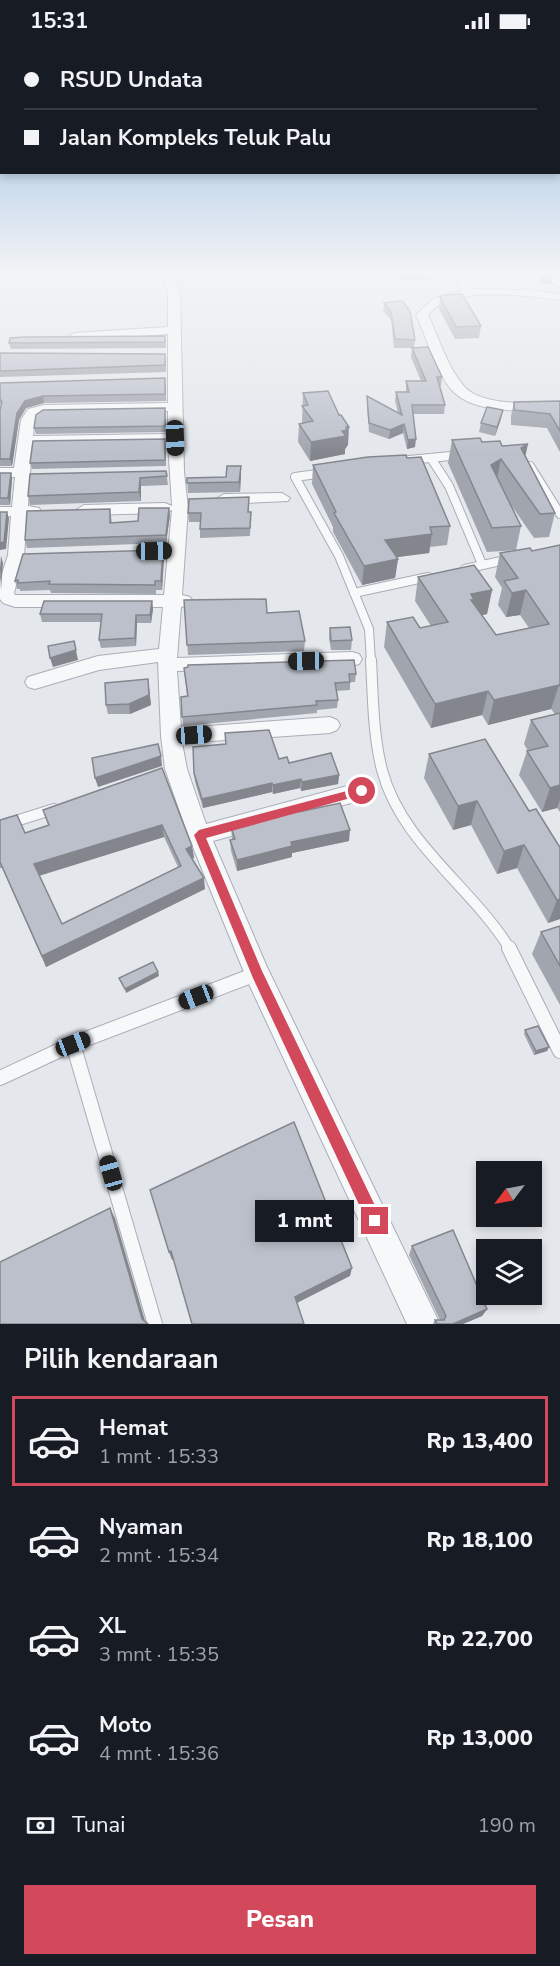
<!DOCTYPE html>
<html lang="id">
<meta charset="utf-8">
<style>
:root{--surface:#171b24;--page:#20242c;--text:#f1f3f6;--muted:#9ea1a6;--line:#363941;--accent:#d1495b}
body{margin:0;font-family:"Nunito Sans",sans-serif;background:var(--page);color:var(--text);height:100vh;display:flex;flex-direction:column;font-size:22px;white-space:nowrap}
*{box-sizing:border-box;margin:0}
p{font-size:20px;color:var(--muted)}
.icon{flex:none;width:33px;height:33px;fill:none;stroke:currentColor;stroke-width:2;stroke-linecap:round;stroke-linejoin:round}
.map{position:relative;height:1282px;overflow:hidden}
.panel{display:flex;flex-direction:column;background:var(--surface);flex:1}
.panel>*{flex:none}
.hud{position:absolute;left:0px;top:0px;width:561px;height:132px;box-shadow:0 3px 9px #0003;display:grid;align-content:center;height:132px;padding:0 24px;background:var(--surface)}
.needle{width:39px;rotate:238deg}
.tools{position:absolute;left:476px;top:1119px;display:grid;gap:12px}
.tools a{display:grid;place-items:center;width:66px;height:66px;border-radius:0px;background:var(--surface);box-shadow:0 3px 9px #0003;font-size:30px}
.end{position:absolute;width:27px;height:27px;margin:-14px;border:8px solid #d1495b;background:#fff;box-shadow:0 0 0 3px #fff}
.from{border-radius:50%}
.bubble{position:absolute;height:42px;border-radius:0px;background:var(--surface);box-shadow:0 3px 9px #0003;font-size:20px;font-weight:800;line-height:42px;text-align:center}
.car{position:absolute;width:18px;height:36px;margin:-18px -9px;border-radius:8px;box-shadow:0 0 4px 2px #0007;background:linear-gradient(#222 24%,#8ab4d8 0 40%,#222 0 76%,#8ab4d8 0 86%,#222 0)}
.hud b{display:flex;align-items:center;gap:21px;height:57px;font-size:22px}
.hud b+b{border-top:2px solid var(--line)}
.hud i{width:15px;height:15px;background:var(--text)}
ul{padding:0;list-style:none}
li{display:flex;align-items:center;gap:18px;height:90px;margin:0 12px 9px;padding:0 12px;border:3px solid transparent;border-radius:0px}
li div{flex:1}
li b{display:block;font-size:22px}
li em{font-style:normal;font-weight:800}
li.active{border-color:var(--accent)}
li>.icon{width:54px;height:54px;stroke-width:1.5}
h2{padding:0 24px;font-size:27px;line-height:72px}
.pay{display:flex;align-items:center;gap:15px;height:66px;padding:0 24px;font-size:22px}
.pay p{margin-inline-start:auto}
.button{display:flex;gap:12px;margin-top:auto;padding:12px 24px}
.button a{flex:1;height:69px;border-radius:0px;background:var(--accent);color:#fff;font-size:24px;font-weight:800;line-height:69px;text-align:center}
.status{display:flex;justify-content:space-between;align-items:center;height:42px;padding:0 30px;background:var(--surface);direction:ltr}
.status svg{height:16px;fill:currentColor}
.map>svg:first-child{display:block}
</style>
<div class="status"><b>15:31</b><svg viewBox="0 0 49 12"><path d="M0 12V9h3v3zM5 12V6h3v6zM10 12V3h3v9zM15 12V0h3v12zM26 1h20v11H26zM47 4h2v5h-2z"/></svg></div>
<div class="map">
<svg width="560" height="1282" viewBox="0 0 560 1282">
<rect width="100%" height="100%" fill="#e4e7ec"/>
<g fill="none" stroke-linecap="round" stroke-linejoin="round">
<defs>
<polyline id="lane-far3" points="548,232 560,242"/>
<g id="lane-far2">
<polyline points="431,416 449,444 482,522"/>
<polyline points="409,418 461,413"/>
<polyline points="530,424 560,472"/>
<polyline points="324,431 295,435 339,514 369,587 371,620"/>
<polyline points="465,527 510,517"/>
<polyline points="354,551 428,535"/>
</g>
<g id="lane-far1">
<path d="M371,618c2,37 2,75 11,110 19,73 90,117 128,179"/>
<polyline points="0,784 54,767"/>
</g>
<g id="lane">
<polyline points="509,906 560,1009"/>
<polyline points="73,1002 155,1282"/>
<polyline points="0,1036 73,1002 256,932"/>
</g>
<g id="street">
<polygon points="0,232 67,232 37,240 16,234 0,238"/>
<path d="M162,232h12l6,19 4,179 4,36 -6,87 8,2 3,4 -3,4 -9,2 -4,51 175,-6 7,2 3,5 -3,5 -7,2 -175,5 4,57 149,-11 7,3 3,5 -3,5 -7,3 -148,10 5,26 19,55 156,-42 8,3 3,6 -3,6 -8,3 -149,41 54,126 173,357h-33l-159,-342 -60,-147 -23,-66 -4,-33 -3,-74 -59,8 -64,19 -7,-2 -3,-5 3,-5 70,-21 61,-7 4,-42h-148l-12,-4 -3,-4v-19l8,-25 3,-39 -11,1v-10h12l3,-30 -15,1v-10h14l7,-48 7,-11 16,-4 124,-2v-69l-94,7 -6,-4 6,-4 94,-6v-34zM168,369v23l-135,2 2,-16 3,-5 6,-2zM168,400l4,64 -7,-3 -81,2 -8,5 8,5 81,-2 7,-3 -8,85h-149l-1,-2 10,-38 3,-39 12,-2 2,-3 -2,-3 -11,-2 4,-62z"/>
<path d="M453,232h12l9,15 55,1 31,4v6c-35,-4 -107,-16 -132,15 11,23 19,51 35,70 17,22 71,18 97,18v8c-29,0 -82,3 -104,-17 -19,-16 -29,-57 -40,-79l17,-16 30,-9z"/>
<polygon points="282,451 290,456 288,459 224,462 216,457 224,452"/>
</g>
</defs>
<!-- lane-far3 casing -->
<use href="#lane-far3" stroke="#a9aeb7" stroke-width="8"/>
<!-- lane-far2 casing -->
<use href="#lane-far2" stroke="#a9aeb7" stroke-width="10"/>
<!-- lane-far1 casing -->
<use href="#lane-far1" stroke="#a9aeb7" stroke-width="12"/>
<!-- lane casing -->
<use href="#lane" stroke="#a9aeb7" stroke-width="16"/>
<!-- street casing -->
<use href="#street" stroke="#a9aeb7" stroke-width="2"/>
<!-- lane-far3 -->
<use href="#lane-far3" stroke="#f7f8fa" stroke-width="6"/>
<!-- lane-far2 -->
<use href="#lane-far2" stroke="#f7f8fa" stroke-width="8"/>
<!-- lane-far1 -->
<use href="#lane-far1" stroke="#f7f8fa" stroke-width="10"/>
<!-- lane -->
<use href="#lane" stroke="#f7f8fa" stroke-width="14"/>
<!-- street -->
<use href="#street" fill="#f7f8fa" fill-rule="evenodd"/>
</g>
<!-- wall -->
<g fill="#a1a5ae" fill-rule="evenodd">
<polygon points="396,232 433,232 433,233 431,234 430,237 400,238"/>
<polygon points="540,232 553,232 551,241 540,242"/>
<polygon points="440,255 481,284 479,296 455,297 439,267"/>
<polygon points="384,261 415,298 414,306 394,306 391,278 383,269"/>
<polygon points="165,294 166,306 11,307 9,301"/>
<polygon points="412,306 442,335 441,344 439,344 445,363 444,372 413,372 415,405 407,407 403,391 389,397 369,390 367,363 367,354 398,371 395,359 396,350 406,350 406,339 421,339 411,315"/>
<polygon points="0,311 166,318 166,330 0,335"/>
<polygon points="0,341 166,342 166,359 44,361 26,366 19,378 12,424 0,424 0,368 1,363 0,361"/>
<polygon points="303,351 348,403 347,404 346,406 345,407 345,412 310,419 298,400 299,382 302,381"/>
<polygon points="560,359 560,410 547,386 511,383 511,374 514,360"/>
<polygon points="166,371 166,390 36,392 34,386"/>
<polygon points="501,377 495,394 479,390 481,381"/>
<polygon points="452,398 482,400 502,404 525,414 555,471 549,495 534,496 509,460 521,484 516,508 487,510 448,421"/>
<polygon points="166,402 166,424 32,427 30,421"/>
<polygon points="407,416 450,484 447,503 430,505 429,511 397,515 398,517 395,536 362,543 333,490 333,485 312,442 313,423"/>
<polygon points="241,424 240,450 188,451 187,436 226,435"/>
<polygon points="166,429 168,443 141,444 141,459 30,463 28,454"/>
<polygon points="0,431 11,431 12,437 10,463 0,463"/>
<polygon points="249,464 248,470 251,470 250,494 200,496 200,480 189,480 188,471"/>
<polygon points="110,467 112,481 138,479 170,473 166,501 27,506 25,498"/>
<polygon points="560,503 560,770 557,766 542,770 519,733 527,709 528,709 524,702 531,678 555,672 551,667 488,683 482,673 431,686 384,605 387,580 420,586 431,584 415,559 418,535 492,548 487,572 482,573 496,593 529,586 520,573 506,575 498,563 502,546 495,535 500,511 532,509"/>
<polygon points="163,508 164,516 162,548 156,548 156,552 51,551 50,548 20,549 20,547 17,547 15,539"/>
<polygon points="184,558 267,571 305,599 304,609 188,613"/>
<polygon points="152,559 153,567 151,581 137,581 136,604 101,606 99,598 101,580 42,580 40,572"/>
<polygon points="330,586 352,598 351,608 331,608 329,596"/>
<polygon points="184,626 356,632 355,640 350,640 350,648 336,649 338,658 337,666 317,668 317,671 183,684 181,655 187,654"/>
<polygon points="149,646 151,663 130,672 108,672 106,663"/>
<polygon points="225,691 279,717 289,721 339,733 338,742 301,749 300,746 273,752 272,750 203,766 195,740 194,731 226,702"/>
<polygon points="429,712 529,769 559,804 560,804 560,877 548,881 517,826 497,832 471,783 453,788 424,736"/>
<path d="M162,726l30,78 2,12 -2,1 13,30 -159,78 -44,-99h-2v-48l25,13 23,-8 -5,-15zM164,795l14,30 -116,57 -23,-48z"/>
<polygon points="298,770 349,799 292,811 292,815 237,829 231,809 230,798 232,797 231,785"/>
<polygon points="560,884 560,963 532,912 541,890"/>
<polygon points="525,988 549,1005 547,1009 534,1013 524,992"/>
<polygon points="412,1204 487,1267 482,1274 463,1282 433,1282 435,1278 440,1278 409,1213"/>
</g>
<!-- shaded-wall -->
<g fill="#83868d">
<polygon points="553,232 551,241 540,242 542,233"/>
<polygon points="43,354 44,361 26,366 19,378 12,424 10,417 17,371 25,359"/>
<polygon points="503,368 501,377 495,394 497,385"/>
<polygon points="404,382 403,391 389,397 390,388"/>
<polygon points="346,385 349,385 348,403 347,404 346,406 345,407 345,412 310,419 311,400 342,389"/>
<polygon points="416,397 415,405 407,407 408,398"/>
<polygon points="528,402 523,425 521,406"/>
<polygon points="501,417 496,441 491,423"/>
<polygon points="241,424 241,434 240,450 239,440"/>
<polygon points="11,431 12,437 10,463 8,456"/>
<polygon points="140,436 141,444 141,459 139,450"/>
<polygon points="169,466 170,473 166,501 166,493"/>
<polygon points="7,470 9,477 6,507 0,508 0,501"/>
<polygon points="432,492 429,511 383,517 385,498"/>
<polygon points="163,508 164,516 162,548 161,539"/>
<polygon points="1,514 3,521 1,548 0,527"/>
<polygon points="398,517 395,536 362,543 364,524"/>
<polygon points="492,548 487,572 471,576 471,552"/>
<polygon points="526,548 520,573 506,575 512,551"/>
<polygon points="152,559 153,567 151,581 150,573"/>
<polygon points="136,573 137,581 136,604 135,596"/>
<polygon points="74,599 78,618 53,625 50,616"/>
<polygon points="148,637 151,663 130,672 129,662"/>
<polygon points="559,643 551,667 488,683 494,658"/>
<polygon points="488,649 482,673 431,686 435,662"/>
<polygon points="161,714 162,724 98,745 95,736"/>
<polygon points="339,733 338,742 301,749 302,740"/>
<polygon points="301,737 300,746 273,752 273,743"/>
<polygon points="272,741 272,750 203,766 202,757"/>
<polygon points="560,743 560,758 557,766 542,770 550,746"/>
<polygon points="477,759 471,783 453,788 458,764"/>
<polygon points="162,783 164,795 38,834 34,822"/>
<polygon points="350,788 349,799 292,811 292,815 237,829 237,818 291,800"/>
<polygon points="524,803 517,826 497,832 504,809"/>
<polygon points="192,804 194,816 187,818 186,807"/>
<polygon points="204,836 205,847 46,925 42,914"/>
<polygon points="560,857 560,877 548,881 557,858"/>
<polygon points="158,930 159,934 126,951 125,947"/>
<polygon points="549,1005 547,1009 534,1013 536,1009"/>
<polygon points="110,1166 115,1176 146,1282 142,1277"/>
<polygon points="171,1209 174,1217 172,1218 169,1210"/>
<polygon points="352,1226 350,1234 295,1262 295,1255"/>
<polygon points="487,1267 482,1274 463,1282 453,1282"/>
</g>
<!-- building -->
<g fill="#bbc0ca" stroke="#83868d" stroke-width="1.5" fill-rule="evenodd">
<polygon points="462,252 481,284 456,285 440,255 443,253"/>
<polygon points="402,259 410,269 415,298 395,297 391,270 384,261"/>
<polygon points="165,294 165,300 9,301 10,296 25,295"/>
<polygon points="428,305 442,335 437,335 445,363 412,363 416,397 408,398 404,382 390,388 369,381 367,354 402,373 396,350 409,350 406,339 426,339 412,306"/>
<polygon points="0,311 165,312 165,323 0,329"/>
<polygon points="165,336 165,352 43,354 25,359 17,371 10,417 0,417 0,368 2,360 0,357 0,341"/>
<polygon points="328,349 339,373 341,373 349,385 346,385 347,388 342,389 346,394 311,400 299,382 313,379 302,364 308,363 303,351"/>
<polygon points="560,359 560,389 550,372 514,368 514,360"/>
<polygon points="487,365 503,368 497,385 481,381"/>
<polygon points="165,366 165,384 34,386 36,373 43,368"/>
<polygon points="480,396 482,400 500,399 502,404 528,402 521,406 555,471 540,472 501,417 491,423 521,484 492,486 452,398"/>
<polygon points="165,397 165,418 30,421 33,399"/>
<polygon points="406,413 407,416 421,415 450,484 430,485 432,492 385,498 398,517 364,524 334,471 336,470 313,423 368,415"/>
<polygon points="227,424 241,424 239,440 187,441 187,436 226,435"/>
<polygon points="166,429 167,434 140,436 139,450 28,454 30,432"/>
<polygon points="0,431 11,431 8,456 0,456"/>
<polygon points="249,455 248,470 251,470 250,486 200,487 201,471 188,471 189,457"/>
<polygon points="139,466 169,466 166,493 25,498 27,469 110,467 110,481 138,479"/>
<polygon points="0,470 7,470 4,500 0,501"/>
<polygon points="560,503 560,644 559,643 494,658 488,649 435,662 387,580 413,575 420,586 448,580 418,535 474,523 492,548 471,552 474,558 471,558 496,593 549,582 526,548 512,551 504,539 518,536 500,511 530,506 532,509"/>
<polygon points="163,508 161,539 155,539 155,543 49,542 50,539 18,541 18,538 15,539 23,512"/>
<polygon points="266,557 267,571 299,569 305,599 187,603 184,558"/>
<polygon points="44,559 152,559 150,573 136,573 135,596 99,598 102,572 40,572"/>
<polygon points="350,585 352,598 331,599 330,586"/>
<polygon points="74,599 76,608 50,616 48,604"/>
<polygon points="354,618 356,632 349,632 350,640 335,641 338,658 316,659 317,663 182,675 181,655 188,654 184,626 188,625 188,623"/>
<polygon points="148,637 149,653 129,662 106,663 105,641"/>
<polygon points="560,671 560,743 550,746 527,709 548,704 531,678"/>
<polygon points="269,688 279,717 287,715 289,721 331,711 339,733 302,740 301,737 273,743 272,741 202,757 194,731 193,705 226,702 225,691"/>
<polygon points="485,697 529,769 536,767 559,804 560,804 560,857 557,858 524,803 504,809 477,759 458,764 429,712"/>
<polygon points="158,702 161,714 95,736 92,716"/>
<path d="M162,726l30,78 -6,3 18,29 -162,78 -42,-94v-42l17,-5 8,18 24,-8 -6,-15zM162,783l19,41 -119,58 -28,-60z"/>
<polygon points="340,761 350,788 291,800 292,804 237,818 230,798 235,797 231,785 298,767 298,770"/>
<polygon points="560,884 560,924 541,890"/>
<polygon points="153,920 158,930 125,947 119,936"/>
<polygon points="538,984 549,1005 536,1009 525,988"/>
<polygon points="294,1080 352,1226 295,1255 304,1282 192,1282 171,1209 169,1210 150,1148"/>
<polygon points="110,1166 142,1277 148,1282 0,1282 0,1220"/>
<polygon points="453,1188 487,1267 453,1282 437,1282 435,1278 444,1278 446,1274 412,1204"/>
</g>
<!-- sky -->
<linearGradient id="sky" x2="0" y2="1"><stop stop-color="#8bb4dd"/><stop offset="0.56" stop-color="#f3f4f6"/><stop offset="1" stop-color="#f3f4f6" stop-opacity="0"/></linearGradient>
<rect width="560" height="412" fill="url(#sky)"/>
<!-- route -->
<polygon fill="#d1495b" points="362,745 365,746 365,752 206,796 262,929 380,1174 382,1179 380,1184 375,1187 369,1184 253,936 194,793 199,788"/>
</svg>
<div class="tools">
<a><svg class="needle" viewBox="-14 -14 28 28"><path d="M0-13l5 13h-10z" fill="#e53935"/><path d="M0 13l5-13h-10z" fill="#9ea1a6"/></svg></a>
<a><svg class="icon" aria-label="layers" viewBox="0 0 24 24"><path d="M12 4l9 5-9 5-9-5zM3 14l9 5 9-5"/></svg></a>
</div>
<i class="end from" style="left:362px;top:749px"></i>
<i class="end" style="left:375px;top:1179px"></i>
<div class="bubble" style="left:255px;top:1158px;width:99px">1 mnt</div>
<i class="car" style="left:175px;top:396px;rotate:178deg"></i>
<i class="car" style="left:154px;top:509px;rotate:89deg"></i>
<i class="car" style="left:306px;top:619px;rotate:269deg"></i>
<i class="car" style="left:194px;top:693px;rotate:86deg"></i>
<i class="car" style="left:196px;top:955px;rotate:249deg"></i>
<i class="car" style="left:73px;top:1002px;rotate:69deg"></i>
<i class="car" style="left:111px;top:1131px;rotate:344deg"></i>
<div class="hud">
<b><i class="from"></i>RSUD Undata</b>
<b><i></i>Jalan Kompleks Teluk Palu</b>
</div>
</div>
<section class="panel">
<h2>Pilih kendaraan</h2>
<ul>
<li class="active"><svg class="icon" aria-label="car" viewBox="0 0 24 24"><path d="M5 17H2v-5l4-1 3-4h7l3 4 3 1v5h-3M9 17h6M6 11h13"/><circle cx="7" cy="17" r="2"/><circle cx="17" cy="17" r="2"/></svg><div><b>Hemat</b><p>1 mnt · 15:33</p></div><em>Rp 13,400</em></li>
<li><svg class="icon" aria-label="car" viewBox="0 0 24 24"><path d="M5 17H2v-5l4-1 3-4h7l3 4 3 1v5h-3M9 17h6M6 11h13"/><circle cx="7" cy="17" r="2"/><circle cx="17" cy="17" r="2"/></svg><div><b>Nyaman</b><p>2 mnt · 15:34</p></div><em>Rp 18,100</em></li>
<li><svg class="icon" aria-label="car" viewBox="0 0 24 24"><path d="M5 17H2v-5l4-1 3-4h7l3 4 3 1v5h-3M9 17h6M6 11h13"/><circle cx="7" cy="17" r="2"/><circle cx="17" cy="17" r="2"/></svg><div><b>XL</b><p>3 mnt · 15:35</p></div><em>Rp 22,700</em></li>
<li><svg class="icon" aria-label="car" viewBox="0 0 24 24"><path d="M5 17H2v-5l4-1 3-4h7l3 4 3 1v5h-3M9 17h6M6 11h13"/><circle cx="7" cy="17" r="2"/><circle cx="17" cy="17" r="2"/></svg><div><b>Moto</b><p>4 mnt · 15:36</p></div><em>Rp 13,000</em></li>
</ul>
<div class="pay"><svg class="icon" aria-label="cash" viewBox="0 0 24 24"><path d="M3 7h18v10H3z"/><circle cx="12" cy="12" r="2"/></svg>Tunai<p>190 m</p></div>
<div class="button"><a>Pesan</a></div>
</section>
